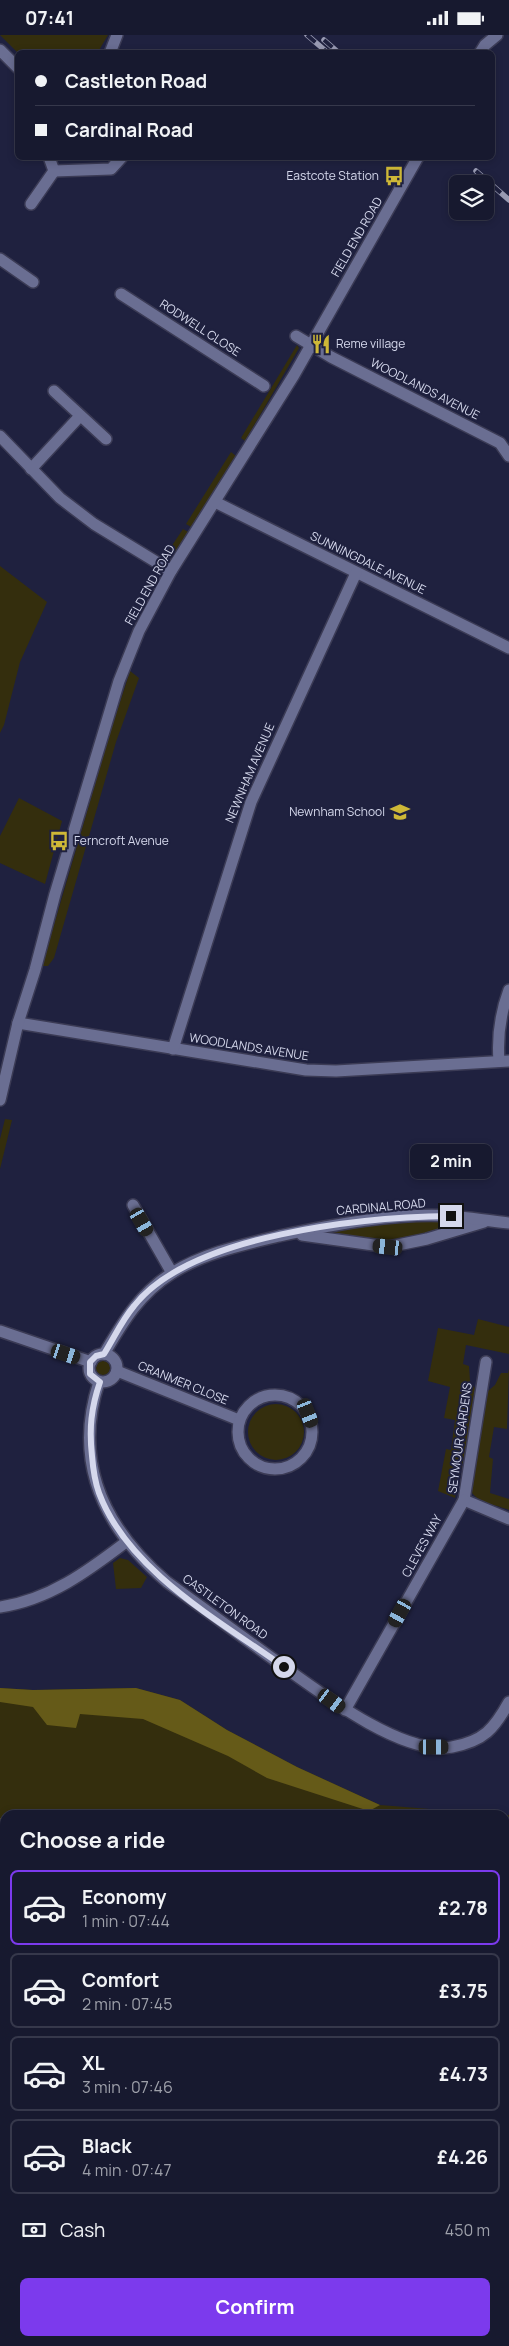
<!DOCTYPE html>
<meta charset="utf-8">
<style>
:root{--surface:#17192f;--page:#202237;--text:#f1f3f6;--muted:#9ea0aa;--line:#36384b;--accent:#7c3aed}
body{margin:0;font-family:Manrope,sans-serif;background:var(--page);color:var(--text);height:100vh;display:flex;flex-direction:column;font-size:19px;white-space:nowrap}
*{box-sizing:border-box;margin:0}
p{font-size:16px;color:var(--muted)}
.icon{flex:none;width:28px;height:28px;fill:none;stroke:currentColor;stroke-width:2;stroke-linecap:round;stroke-linejoin:round}
.map{position:relative;flex:1;overflow:hidden}
.sheet{position:absolute;left:0px;top:1775px;width:510px;height:536px;display:flex;flex-direction:column;background:var(--surface);border-radius:15px 15px 0 0;box-shadow:0 2px 8px #0003,0 0 0 1px var(--line)}
.sheet>*{flex:none}
.guide{position:absolute;left:15px;top:15px;width:480px;height:110px;border-radius:8px;box-shadow:0 2px 8px #0003,0 0 0 1px var(--line);display:grid;align-content:center;height:110px;padding:0 20px;background:var(--surface)}
.fabs{position:absolute;left:449px;top:140px;display:grid;gap:10px}
.fabs a{display:grid;place-items:center;width:45px;height:45px;border-radius:8px;background:var(--surface);box-shadow:0 2px 8px #0003,0 0 0 1px var(--line);font-size:25px}
.end{position:absolute;width:22px;height:22px;margin:-11px;border:6px solid #d5d8ec;background:#111;box-shadow:0 0 0 2px #111}
.from{border-radius:50%}
.bubble{position:absolute;height:35px;border-radius:8px;background:var(--surface);box-shadow:0 2px 8px #0003,0 0 0 1px var(--line);font-size:16px;font-weight:700;line-height:35px;text-align:center}
.car{position:absolute;width:15px;height:30px;margin:-15px -8px;border-radius:6px;box-shadow:0 0 4px 1px #0007;background:linear-gradient(#222 24%,#8ab4d8 0 40%,#222 0 76%,#8ab4d8 0 86%,#222 0)}
.guide b{display:flex;align-items:center;gap:18px;height:48px;font-size:19px}
.guide b+b{border-top:1px solid var(--line)}
.guide i{width:12px;height:12px;background:var(--text)}
ul{padding:0;list-style:none}
li{display:flex;align-items:center;gap:15px;height:75px;margin:0 10px 8px;padding:0 10px;border:2px solid var(--line);border-radius:8px}
li div{flex:1}
li b{display:block;font-size:19px}
li em{font-style:normal;font-weight:700}
li.on{border-color:var(--accent)}
li>.icon{width:45px;height:45px;stroke-width:1.5}
h2{padding:0 20px;font-size:22px;line-height:60px}
.pay{display:flex;align-items:center;gap:12px;height:55px;padding:0 20px;font-size:19px}
.pay p{margin-inline-start:auto}
.primary-button{display:flex;gap:10px;margin-top:auto;padding:10px 20px}
.primary-button a{flex:1;height:58px;border-radius:8px;background:var(--accent);color:#fff;font-size:20px;font-weight:700;line-height:58px;text-align:center}
.status{display:flex;justify-content:space-between;align-items:center;height:35px;padding:0 25px;background:var(--surface);direction:ltr}
.status svg{height:14px;fill:currentColor}
.map>svg:first-child{display:block}
</style>
<div class="status"><b>07:41</b><svg viewBox="0 0 49 12"><path d="M0 12V9h3v3zM5 12V6h3v6zM10 12V3h3v9zM15 12V0h3v12zM26 1h20v11H26zM47 4h2v5h-2z"/></svg></div>
<div class="map">
<svg width="509" height="2311" viewBox="0 0 509 2311">
<rect width="100%" height="100%" fill="#1f213f"/>
<!-- green -->
<g fill="#342e0d">
<polygon points="0,0 108,0 98,17 18,18"/>
<polygon points="297,310 299,313 245,406 241,403"/>
<polygon points="231,417 236,421 193,493 186,489"/>
<polygon points="183,494 190,498 174,521 169,515"/>
<polygon points="0,531 47,567 20,627 4,690 0,698"/>
<polygon points="130,636 139,643 116,707 54,923 48,931 42,931 110,698"/>
<polygon points="19,763 62,786 45,849 0,828 0,801"/>
<polygon points="5,1084 12,1085 0,1134 0,1104"/>
<polygon points="440,1184 461,1187 461,1189 392,1207 333,1200 327,1198 327,1195 332,1193"/>
<polygon points="478,1284 509,1292 509,1319 466,1310 463,1329 469,1331 470,1346 475,1353 467,1408 455,1463 438,1456 446,1414 451,1415 455,1385 444,1383 450,1352 428,1346 438,1293 474,1300"/>
<circle cx="103" cy="1333" r="7"/>
<path d="M509,1334l-2,60 -13,-2 -5,30 4,2 -3,34 19,6v11c-12,-5 -32,-7 -38,-19l17,-100 7,-6 6,-12h7z"/>
<circle cx="276" cy="1397" r="28"/>
<polygon points="120,1523 128,1525 147,1542 141,1553 116,1554 113,1528"/>
<polygon points="0,1653 33,1655 136,1653 180,1665 227,1695 297,1732 380,1770 504,1780 5,1780 5,2306 85,2306 82,2311 0,2311"/>
<rect x="505" y="1780" width="4" height="244"/>
</g>
<!-- forest -->
<g fill="#655a18">
<polygon points="0,1653 33,1655 136,1653 180,1665 227,1695 297,1732 380,1770 369,1776 267,1743 228,1721 143,1684 80,1679 76,1693 47,1690 33,1672 0,1667"/>
<rect x="0" y="1783" width="5" height="101"/>
<polygon points="509,1832 509,1921 505,1921 505,1835"/>
<polygon points="0,2095 5,2095 5,2177 0,2178"/>
</g>
<g fill="none" stroke-linecap="round" stroke-linejoin="round">
<!-- river -->
<g stroke="#26001d" stroke-width="21">
<polyline points="0,1818 5,1818"/>
<polyline points="505,1912 509,1912"/>
</g>
<defs>
<g id="minor">
<polyline points="0,15 18,33"/>
<polyline points="110,18 117,0"/>
<polyline points="480,18 485,10 497,0"/>
<polyline points="54,136 111,134 122,122"/>
<polyline points="31,169 54,136 49,122"/>
<polyline points="0,224 33,247"/>
<polyline points="121,259 264,351"/>
<polyline points="296,301 331,322 500,408 509,421"/>
<polyline points="54,356 106,404"/>
<polyline points="0,401 60,463 94,489 171,536"/>
<polyline points="31,434 80,381"/>
<polyline points="215,467 509,613"/>
<polyline points="18,988 306,1035 336,1036 509,1026"/>
<polyline points="173,1014 251,767 356,538"/>
<path d="M499,1026c-2,-26 1,-47 10,-71"/>
<polyline points="0,1065 18,988 35,935 55,859 119,646 139,596 171,536 294,340 418,122"/>
<polyline points="133,1170 172,1238"/>
<polyline points="302,1200 388,1212 427,1204 484,1187"/>
<polyline points="0,1296 91,1327"/>
<circle cx="103" cy="1333" r="14"/>
<path d="M104,1319c19,-32 35,-60 68,-81 32,-20 70,-28 107,-37 52,-11 120,-24 173,-20 19,2 38,5 57,7"/>
<polyline points="486,1327 464,1465 509,1484"/>
<polyline points="117,1336 239,1385"/>
<path d="M99,1347c-27,82 6,147 68,200 34,25 68,49 102,74 41,29 131,101 183,91 32,-6 42,-18 57,-45"/>
<circle cx="275" cy="1397" r="37"/>
<path d="M0,1572c49,-7 88,-36 126,-65"/>
<polyline points="345,1675 464,1465"/>
<polyline points="505,2119 509,2119"/>
<polyline points="505,2287 509,2286"/>
</g>
</defs>
<!-- minor casing -->
<use href="#minor" stroke="#3b3b55" stroke-width="14"/>
<!-- minor -->
<use href="#minor" stroke="#6a6e92" stroke-width="11"/>
<defs>
<g id="rail">
<polyline points="307,0 328,18"/>
<polyline points="324,5 339,18"/>
<polyline points="476,136 509,165"/>
</g>
</defs>
<!-- rail casing -->
<use href="#rail" stroke="#989ab2" stroke-width="5.5"/>
<!-- rail -->
<use href="#rail" stroke="#1f213f" stroke-width="4" stroke-dasharray="11" stroke-linecap="butt"/>
</g>
<g fill="none" stroke-linecap="round" stroke-linejoin="round">
<!-- route -->
<path stroke="#d5d8ec" stroke-width="6" d="M284,1632c-64,-46 -156,-96 -185,-174 -4,-11 -6,-25 -7,-37 -3,-27 -1,-48 8,-74l-10,-8v-12l6,-6 8,-2c10,-16 18,-34 30,-48 56,-72 231,-89 317,-90"/>
</g>
<!-- icons -->
<defs>
<symbol id="bus-bare" viewBox="-9 -9 18 18"><path d="M-5-6H5V4H4V6H2V4H-2V6H-4V4H-5ZM-3.5-4V0h7V-4ZM-3.5 1.2v1.5H-2V1.2ZM2 1.2v1.5H3.5V1.2Z" fill="#ceb837" stroke="#1f213f" stroke-width="2.5" paint-order="stroke"/></symbol>
<symbol id="restaurant-bare" viewBox="-9 -9 18 18"><path d="M-5-6h1v4h1v-4h1v4h1v-4h1v5L-1.5 .5V6h-2V.5L-5-1ZM5-6V6H3V1.5H1.5Q1.5-4 5-6Z" fill="#ceb837" stroke="#1f213f" stroke-width="2.5" paint-order="stroke"/></symbol>
<symbol id="school-bare" viewBox="-9 -9 18 18"><path d="M0-5L7-2L0 1L-7-2ZM-4 1L0 2.5L4 1V4Q0 6-4 4Z" fill="#ceb837" stroke="#1f213f" stroke-width="2.5" paint-order="stroke"/></symbol>
</defs>
<g fill-rule="evenodd">
<use href="#bus-bare" x="380" y="127" width="28" height="28"/>
<use href="#restaurant-bare" x="307" y="295" width="28" height="28"/>
<use href="#school-bare" x="386" y="763" width="28" height="28"/>
<use href="#bus-bare" x="45" y="792" width="28" height="28"/>
</g>
<g text-anchor="middle" stroke-width="4" stroke-linejoin="round" paint-order="stroke">
<!-- poi labels -->
<g font-size="12" fill="#d5d8ec" stroke="#1f213f" text-anchor="end">
<text x="379" y="145">Eastcote Station</text>
<text x="336" y="313" text-anchor="start">Reme village</text>
<text x="385" y="781">Newnham School</text>
<text x="74" y="810" text-anchor="start">Ferncroft Avenue</text>
</g>
<!-- street labels -->
<g font-size="12" fill="#d5d8ec" stroke="#1f213f">
<text transform="translate(357 202) rotate(-60)" y="4">FIELD END ROAD</text>
<text transform="translate(200 293) rotate(33)" y="4">RODWELL CLOSE</text>
<text transform="translate(425 354) rotate(27)" y="4">WOODLANDS AVENUE</text>
<text transform="translate(368 528) rotate(26)" y="4">SUNNINGDALE AVENUE</text>
<text transform="translate(150 550) rotate(-61)" y="4">FIELD END ROAD</text>
<text transform="translate(250 738) rotate(-67)" y="4">NEWNHAM AVENUE</text>
<text transform="translate(249 1012) rotate(9)" y="4">WOODLANDS AVENUE</text>
<text transform="translate(381 1172) rotate(-5)" y="4">CARDINAL ROAD</text>
<text transform="translate(183 1348) rotate(22)" y="4">CRANMER CLOSE</text>
<text transform="translate(460 1403) rotate(-82)" y="4">SEYMOUR GARDENS</text>
<text transform="translate(422 1511) rotate(-61)" y="4">CLEVES WAY</text>
<text transform="translate(225 1572) rotate(36)" y="4">CASTLETON ROAD</text>
</g>
</g>
</svg>
<div class="fabs">
<a><svg class="icon" aria-label="layers" viewBox="0 0 24 24"><path d="M12 4l9 5-9 5-9-5zM3 14l9 5 9-5"/></svg></a>
</div>
<i class="end from" style="left:284px;top:1632px"></i>
<i class="end" style="left:451px;top:1181px"></i>
<div class="bubble" style="left:410px;top:1109px;width:82px">2 min</div>
<i class="car" style="left:142px;top:1187px;rotate:150deg"></i>
<i class="car" style="left:388px;top:1212px;rotate:276deg"></i>
<i class="car" style="left:66px;top:1319px;rotate:108deg"></i>
<i class="car" style="left:308px;top:1378px;rotate:158deg"></i>
<i class="car" style="left:400px;top:1578px;rotate:209deg"></i>
<i class="car" style="left:332px;top:1666px;rotate:126deg"></i>
<i class="car" style="left:434px;top:1712px;rotate:90deg"></i>
<div class="guide">
<b><i class="from"></i>Castleton Road</b>
<b><i></i>Cardinal Road</b>
</div>
<section class="sheet">
<h2>Choose a ride</h2>
<ul>
<li class="on"><svg class="icon" aria-label="car" viewBox="0 0 24 24"><path d="M5 17H2v-5l4-1 3-4h7l3 4 3 1v5h-3M9 17h6M6 11h13"/><circle cx="7" cy="17" r="2"/><circle cx="17" cy="17" r="2"/></svg><div><b>Economy</b><p>1 min · 07:44</p></div><em>£2.78</em></li>
<li><svg class="icon" aria-label="car" viewBox="0 0 24 24"><path d="M5 17H2v-5l4-1 3-4h7l3 4 3 1v5h-3M9 17h6M6 11h13"/><circle cx="7" cy="17" r="2"/><circle cx="17" cy="17" r="2"/></svg><div><b>Comfort</b><p>2 min · 07:45</p></div><em>£3.75</em></li>
<li><svg class="icon" aria-label="car" viewBox="0 0 24 24"><path d="M5 17H2v-5l4-1 3-4h7l3 4 3 1v5h-3M9 17h6M6 11h13"/><circle cx="7" cy="17" r="2"/><circle cx="17" cy="17" r="2"/></svg><div><b>XL</b><p>3 min · 07:46</p></div><em>£4.73</em></li>
<li><svg class="icon" aria-label="car" viewBox="0 0 24 24"><path d="M5 17H2v-5l4-1 3-4h7l3 4 3 1v5h-3M9 17h6M6 11h13"/><circle cx="7" cy="17" r="2"/><circle cx="17" cy="17" r="2"/></svg><div><b>Black</b><p>4 min · 07:47</p></div><em>£4.26</em></li>
</ul>
<div class="pay"><svg class="icon" aria-label="cash" viewBox="0 0 24 24"><path d="M3 7h18v10H3z"/><circle cx="12" cy="12" r="2"/></svg>Cash<p>450 m</p></div>
<div class="primary-button"><a>Confirm</a></div>
</section>
</div>
